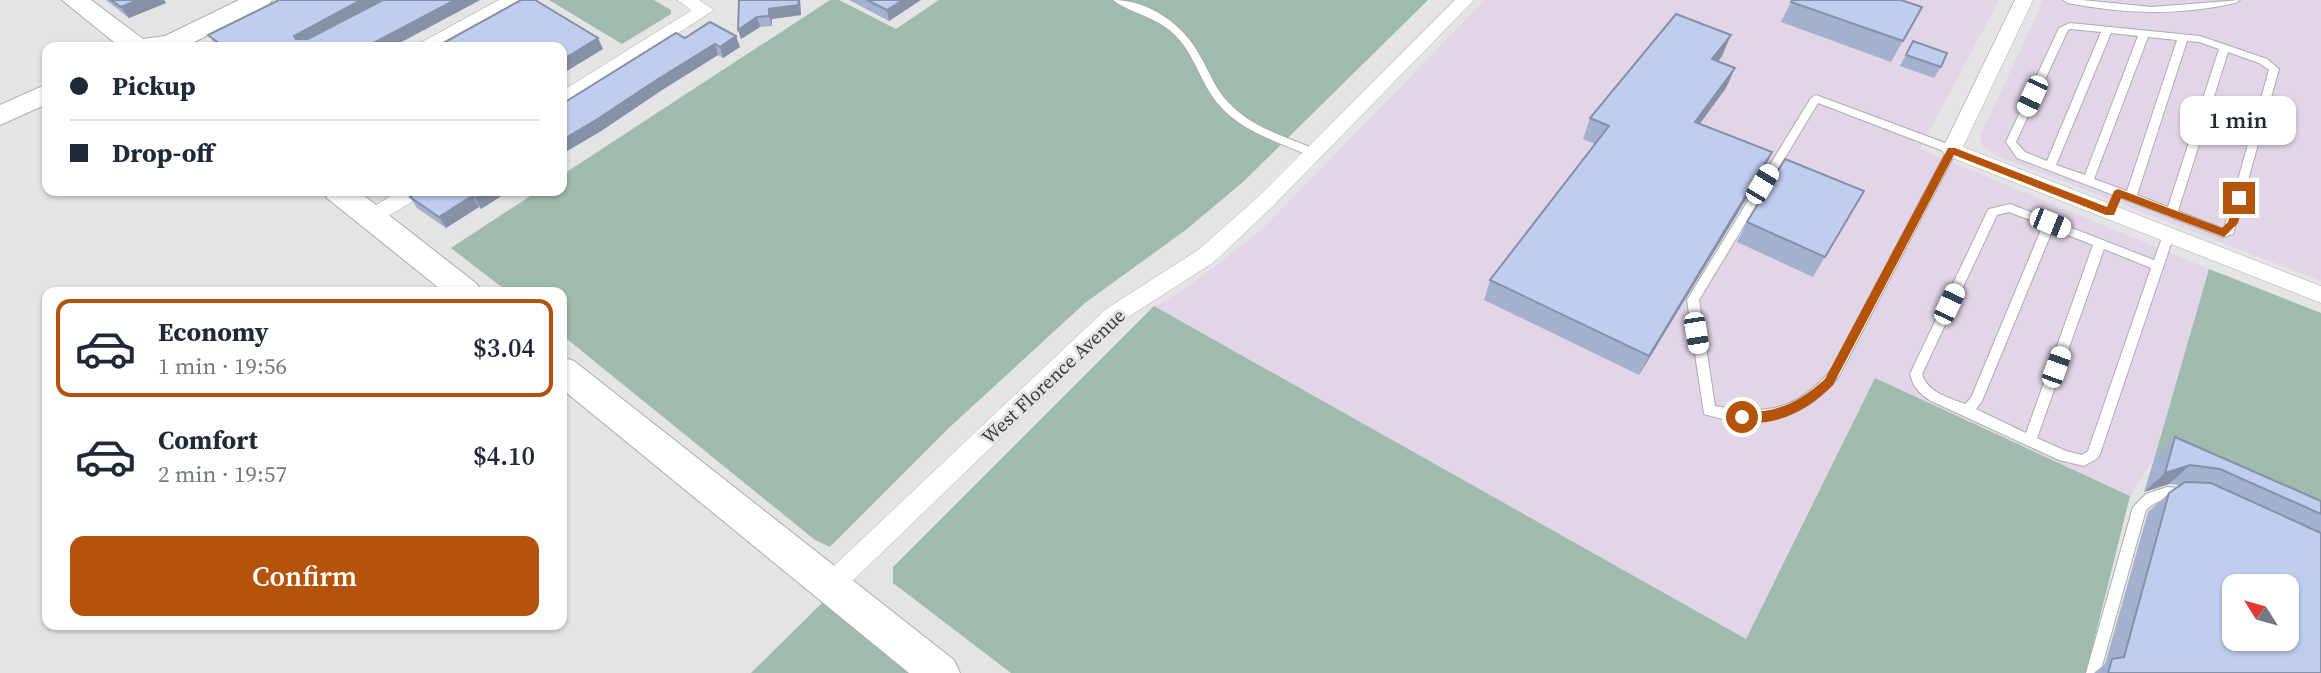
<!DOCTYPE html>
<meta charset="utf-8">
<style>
:root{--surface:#fff;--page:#f6f6f7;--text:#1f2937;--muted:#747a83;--line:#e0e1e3;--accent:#b45309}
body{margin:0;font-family:"Source Serif 4",serif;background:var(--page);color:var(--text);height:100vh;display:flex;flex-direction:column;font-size:26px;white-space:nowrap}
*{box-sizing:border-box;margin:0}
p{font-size:23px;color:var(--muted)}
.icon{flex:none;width:38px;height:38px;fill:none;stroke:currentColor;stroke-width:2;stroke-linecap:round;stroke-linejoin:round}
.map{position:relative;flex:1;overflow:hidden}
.drawer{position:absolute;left:42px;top:287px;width:525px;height:343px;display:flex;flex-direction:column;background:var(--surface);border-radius:14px;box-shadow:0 2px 5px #0004}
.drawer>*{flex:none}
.guide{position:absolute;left:42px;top:42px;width:525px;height:154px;border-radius:14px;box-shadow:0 2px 5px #0004;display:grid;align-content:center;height:154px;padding:0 28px;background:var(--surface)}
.needle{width:46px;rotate:307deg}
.buttons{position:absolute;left:2222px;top:574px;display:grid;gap:14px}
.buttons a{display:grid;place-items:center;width:77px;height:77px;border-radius:14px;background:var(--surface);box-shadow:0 2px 5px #0004;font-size:35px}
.end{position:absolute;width:32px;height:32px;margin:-16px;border:9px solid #b45309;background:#fff;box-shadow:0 0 0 4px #fff}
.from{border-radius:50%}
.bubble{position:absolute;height:49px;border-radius:14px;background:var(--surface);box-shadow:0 2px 5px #0004;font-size:23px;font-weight:600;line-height:49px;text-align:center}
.car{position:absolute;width:21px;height:42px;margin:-21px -10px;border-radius:9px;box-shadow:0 0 5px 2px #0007;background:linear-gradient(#fff 24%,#345 0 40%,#fff 0 76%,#345 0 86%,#fff 0)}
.guide b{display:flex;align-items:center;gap:24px;height:66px;font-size:26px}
.guide b+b{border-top:2px solid var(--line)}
.guide i{width:18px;height:18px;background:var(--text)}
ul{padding:12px 0 0;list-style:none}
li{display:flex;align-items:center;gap:21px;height:98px;margin:0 14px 10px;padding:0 14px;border:4px solid transparent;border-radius:14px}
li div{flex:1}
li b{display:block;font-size:26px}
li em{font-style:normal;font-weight:600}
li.on{border-color:var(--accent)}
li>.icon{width:63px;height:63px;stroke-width:1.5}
.primary-button{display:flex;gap:14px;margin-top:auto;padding:14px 28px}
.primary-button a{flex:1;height:80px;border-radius:14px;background:var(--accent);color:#fff;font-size:28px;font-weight:600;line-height:80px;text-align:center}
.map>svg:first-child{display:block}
</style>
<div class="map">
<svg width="2321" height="673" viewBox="0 0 2321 673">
<rect width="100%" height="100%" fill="#e4e4e5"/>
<!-- industrial -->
<g fill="#e3d5e8">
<polygon points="1485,0 1999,0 1920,149 2209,269 2155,456 2130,496 1875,378 1746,640 1154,306 1170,299 1221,262 1262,229"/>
<polygon points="2042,0 2321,0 2321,281 1998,156 1982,146 1980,136 2039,10"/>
</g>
<!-- green -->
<g fill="#9ebbad">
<polygon points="549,0 654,0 671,10 671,14 622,44"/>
<polygon points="830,0 839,0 896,29 939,0 1428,0 1244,181 1187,229 1085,303 951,426 830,547 815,540 562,335 562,292 508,292 451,248 538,191 562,191 562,175"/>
<polygon points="2209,269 2321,313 2321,531 2155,456"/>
<polygon points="1154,306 1746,639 1875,378 2130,496 2086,673 1011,673 893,583 893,567"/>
<polygon points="823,602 911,673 751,673"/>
</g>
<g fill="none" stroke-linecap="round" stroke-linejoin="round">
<defs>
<g id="lane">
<path d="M1113,0c36,0 71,25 87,56 9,15 15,33 28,46 23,26 59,35 90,48l1,3 -1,3h-8c-36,-16 -77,-27 -99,-62 -13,-20 -19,-43 -37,-60 -19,-18 -42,-20 -61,-34z"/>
<path d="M2063,0h19l70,7 88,-7 -5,3c-56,13 -111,11 -167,0z"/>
<path d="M2070,23l130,13 67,23 12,10 -46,165 -9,3 -4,-1 -203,-78 -11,-16 53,-114zM2071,29l30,3 -54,129 -22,-9 -9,-10 52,-112zM2111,33l27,3 -53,139 -29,-10zM2148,37l29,3 -50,151 -33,-12zM2187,41l12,1 20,7 -51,158 -31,-12zM2228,52l31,11 10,7 -45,159 -46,-18z"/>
<path d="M1816,95l140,52 1,3 -118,226c-34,45 -82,54 -135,38l-17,-114 124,-202zM1818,103l128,49 -115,218c-33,40 -67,46 -116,36l-16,-106z"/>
<path d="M2010,204l144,56 10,-28 4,-1 6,4 -74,219 -2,4 -14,8 -25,-6 -128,-59c-11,-7 -18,-14 -21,-27l77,-162 2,-3zM2009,212l34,13 -72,173 -6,6c-16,-6 -38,-12 -43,-30l75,-159zM2053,229l40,16 -67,188 -50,-24 6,-8zM2104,249l47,19 -63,183 -6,4 -16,-4 -29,-13z"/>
<path d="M2167,487l25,2 2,4 -2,4c-21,5 -26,-4 -46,13l-46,163h-14l47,-166 13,-13z"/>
</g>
<g id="street">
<polygon points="499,0 521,0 440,47 418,47 420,43"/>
<polygon points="677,0 699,0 714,10 569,103 562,105 562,91 692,10"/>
<polygon points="1455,0 1474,0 1272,207 1214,262 1122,321 839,594 830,598 821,594 817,586 821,578 1106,309 1198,250 1258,197"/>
<polygon points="2015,0 2033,0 1963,147 2321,286 2321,303 1945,155 1942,150"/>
<polygon points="399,191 424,191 421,196 379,222 372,224 365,222 362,217 365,212"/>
</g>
<g id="secondary">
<polygon points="62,0 91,0 143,39 165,36 239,0 272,0 268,5 184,47 120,47"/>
<polygon points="47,84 47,104 0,125 0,105"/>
<polygon points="323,191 358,191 477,284 482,292 444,292 327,198"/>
<polygon points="562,357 574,361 954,660 960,673 909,673 562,389"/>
</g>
</defs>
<!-- lane casing -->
<use href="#lane" stroke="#abacad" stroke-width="2"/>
<!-- street casing -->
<use href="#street" stroke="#abacad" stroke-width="1"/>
<!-- secondary casing -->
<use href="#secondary" stroke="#abacad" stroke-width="2"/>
<!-- lane -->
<use href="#lane" fill="#fff" fill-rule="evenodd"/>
<!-- street -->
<use href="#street" fill="#fff" fill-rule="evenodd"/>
<!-- secondary -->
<use href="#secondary" fill="#fff" fill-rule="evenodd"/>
</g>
<!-- wall -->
<g fill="#a4b1ce">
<polygon points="106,0 164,0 166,3 129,18"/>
<polygon points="279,0 480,0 392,47 218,47 208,35"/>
<polygon points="739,0 800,0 801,15 772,19 772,26 760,27 741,39"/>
<polygon points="849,0 921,0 889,21"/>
<polygon points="1791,2 1922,7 1891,62 1781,22"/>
<polygon points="685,38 740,47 723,58 718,55 662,90 601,131 562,154 562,104"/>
<polygon points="1913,41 1941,67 1934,78 1900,66"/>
<polygon points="1722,56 1718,61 1735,68 1726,88 1700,124 1772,152 1762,173 1639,375 1484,300 1490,280 1595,144 1583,139 1590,118"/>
<polygon points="509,191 481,209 479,207 446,228 417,208 410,197"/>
<polygon points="1864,191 1813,277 1737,242 1747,222"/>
<polygon points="2175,437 2321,501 2321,673 2094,673 2105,664 2148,512 2169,493 2180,485 2169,484 2144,492 2155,456"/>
</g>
<!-- shaded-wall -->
<g fill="#8690a7">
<polygon points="138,0 164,0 166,3 129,18 121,7"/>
<polygon points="361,0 386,0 300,46 294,36"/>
<polygon points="455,0 480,0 392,47 366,47"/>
<polygon points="798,0 800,0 801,15 772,19 772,26 769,16 769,9"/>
<polygon points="903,0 921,0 889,21 887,10"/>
<polygon points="757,17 760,27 741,39 738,30"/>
<polygon points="1731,35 1722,56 1704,80 1712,59"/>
<polygon points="736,36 740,47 723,58 720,47"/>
<polygon points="598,38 603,49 562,74 562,60"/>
<polygon points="715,44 718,55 662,90 601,131 562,154 562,140 658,79"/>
<polygon points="1735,68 1726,88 1686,142 1695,122"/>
<polygon points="1772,152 1762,173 1639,375 1649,356"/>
<polygon points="486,191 509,191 481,209 475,198"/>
<polygon points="472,196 479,207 446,228 439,217"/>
<polygon points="2190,465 2169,484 2144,492 2165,473"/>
</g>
<!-- building -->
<g fill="#bfceef" stroke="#8690a7" stroke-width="2" fill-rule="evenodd">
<polygon points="111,0 138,0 121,7"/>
<polygon points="279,0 361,0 294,36 296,39 308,39 383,0 455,0 366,47 224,47 208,35"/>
<polygon points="521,0 535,0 598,38 562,60 562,47 436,47"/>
<polygon points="739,0 798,0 799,5 769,9 769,16 757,17 738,30"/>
<polygon points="867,0 903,0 887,10"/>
<polygon points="1792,0 1901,0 1922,7 1903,41 1791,2"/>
<polygon points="1676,14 1731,35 1712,59 1735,68 1695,122 1772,152 1649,356 1490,280 1609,126 1590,118"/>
<polygon points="710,22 736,36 720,47 715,44 658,79 596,120 562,140 562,104 676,33 685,38"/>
<polygon points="1913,41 1947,53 1941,67 1906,55"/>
<polygon points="1785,159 1864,191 1825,257 1747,222"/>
<polygon points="421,191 486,191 475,198 472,196 439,217 410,197"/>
<polygon points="2175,437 2321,501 2321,514 2220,469 2190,465 2165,473"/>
<path d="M2185,482l26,1 110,50v140h-213l4,-14 12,-2 45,-164zM2235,586h52v53h-52z"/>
</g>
<!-- route -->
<path fill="#b45309" d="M1948,148h7l152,59 7,-16 4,-2 104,39 6,-6 8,-26 9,2 -7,25 -14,14 -103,-39 -7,17h-8l-152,-60 -121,230c-24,24 -59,45 -95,35l-2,-3 6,-5c35,1 58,-10 83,-33z"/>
<g text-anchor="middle" stroke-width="6" stroke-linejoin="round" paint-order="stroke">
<!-- street labels -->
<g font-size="19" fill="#3a3a3b" stroke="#e4e4e5">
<text transform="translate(1053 376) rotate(-43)" y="7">West Florence Avenue</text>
</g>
</g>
</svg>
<div class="buttons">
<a><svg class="needle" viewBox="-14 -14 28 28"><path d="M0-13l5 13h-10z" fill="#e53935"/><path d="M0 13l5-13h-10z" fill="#747a83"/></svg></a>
</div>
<i class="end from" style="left:1742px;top:417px"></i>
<i class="end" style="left:2239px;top:198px"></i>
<div class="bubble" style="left:2180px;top:96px;width:116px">1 min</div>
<i class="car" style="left:2032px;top:96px;rotate:205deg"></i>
<i class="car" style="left:1762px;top:184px;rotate:31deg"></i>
<i class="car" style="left:2050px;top:223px;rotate:112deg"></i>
<i class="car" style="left:1949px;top:304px;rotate:25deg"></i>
<i class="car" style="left:1696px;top:333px;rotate:171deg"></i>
<i class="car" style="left:2056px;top:367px;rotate:20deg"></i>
<div class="guide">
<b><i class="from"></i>Pickup</b>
<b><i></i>Drop-off</b>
</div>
<section class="drawer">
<ul>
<li class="on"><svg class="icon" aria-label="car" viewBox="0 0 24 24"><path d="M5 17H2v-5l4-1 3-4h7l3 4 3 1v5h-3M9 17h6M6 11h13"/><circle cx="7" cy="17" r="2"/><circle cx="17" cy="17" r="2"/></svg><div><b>Economy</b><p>1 min · 19:56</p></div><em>$3.04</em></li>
<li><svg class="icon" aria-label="car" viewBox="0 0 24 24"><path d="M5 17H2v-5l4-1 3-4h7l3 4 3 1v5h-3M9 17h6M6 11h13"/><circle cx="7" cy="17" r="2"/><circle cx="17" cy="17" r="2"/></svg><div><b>Comfort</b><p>2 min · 19:57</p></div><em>$4.10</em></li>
</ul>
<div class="primary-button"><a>Confirm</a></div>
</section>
</div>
